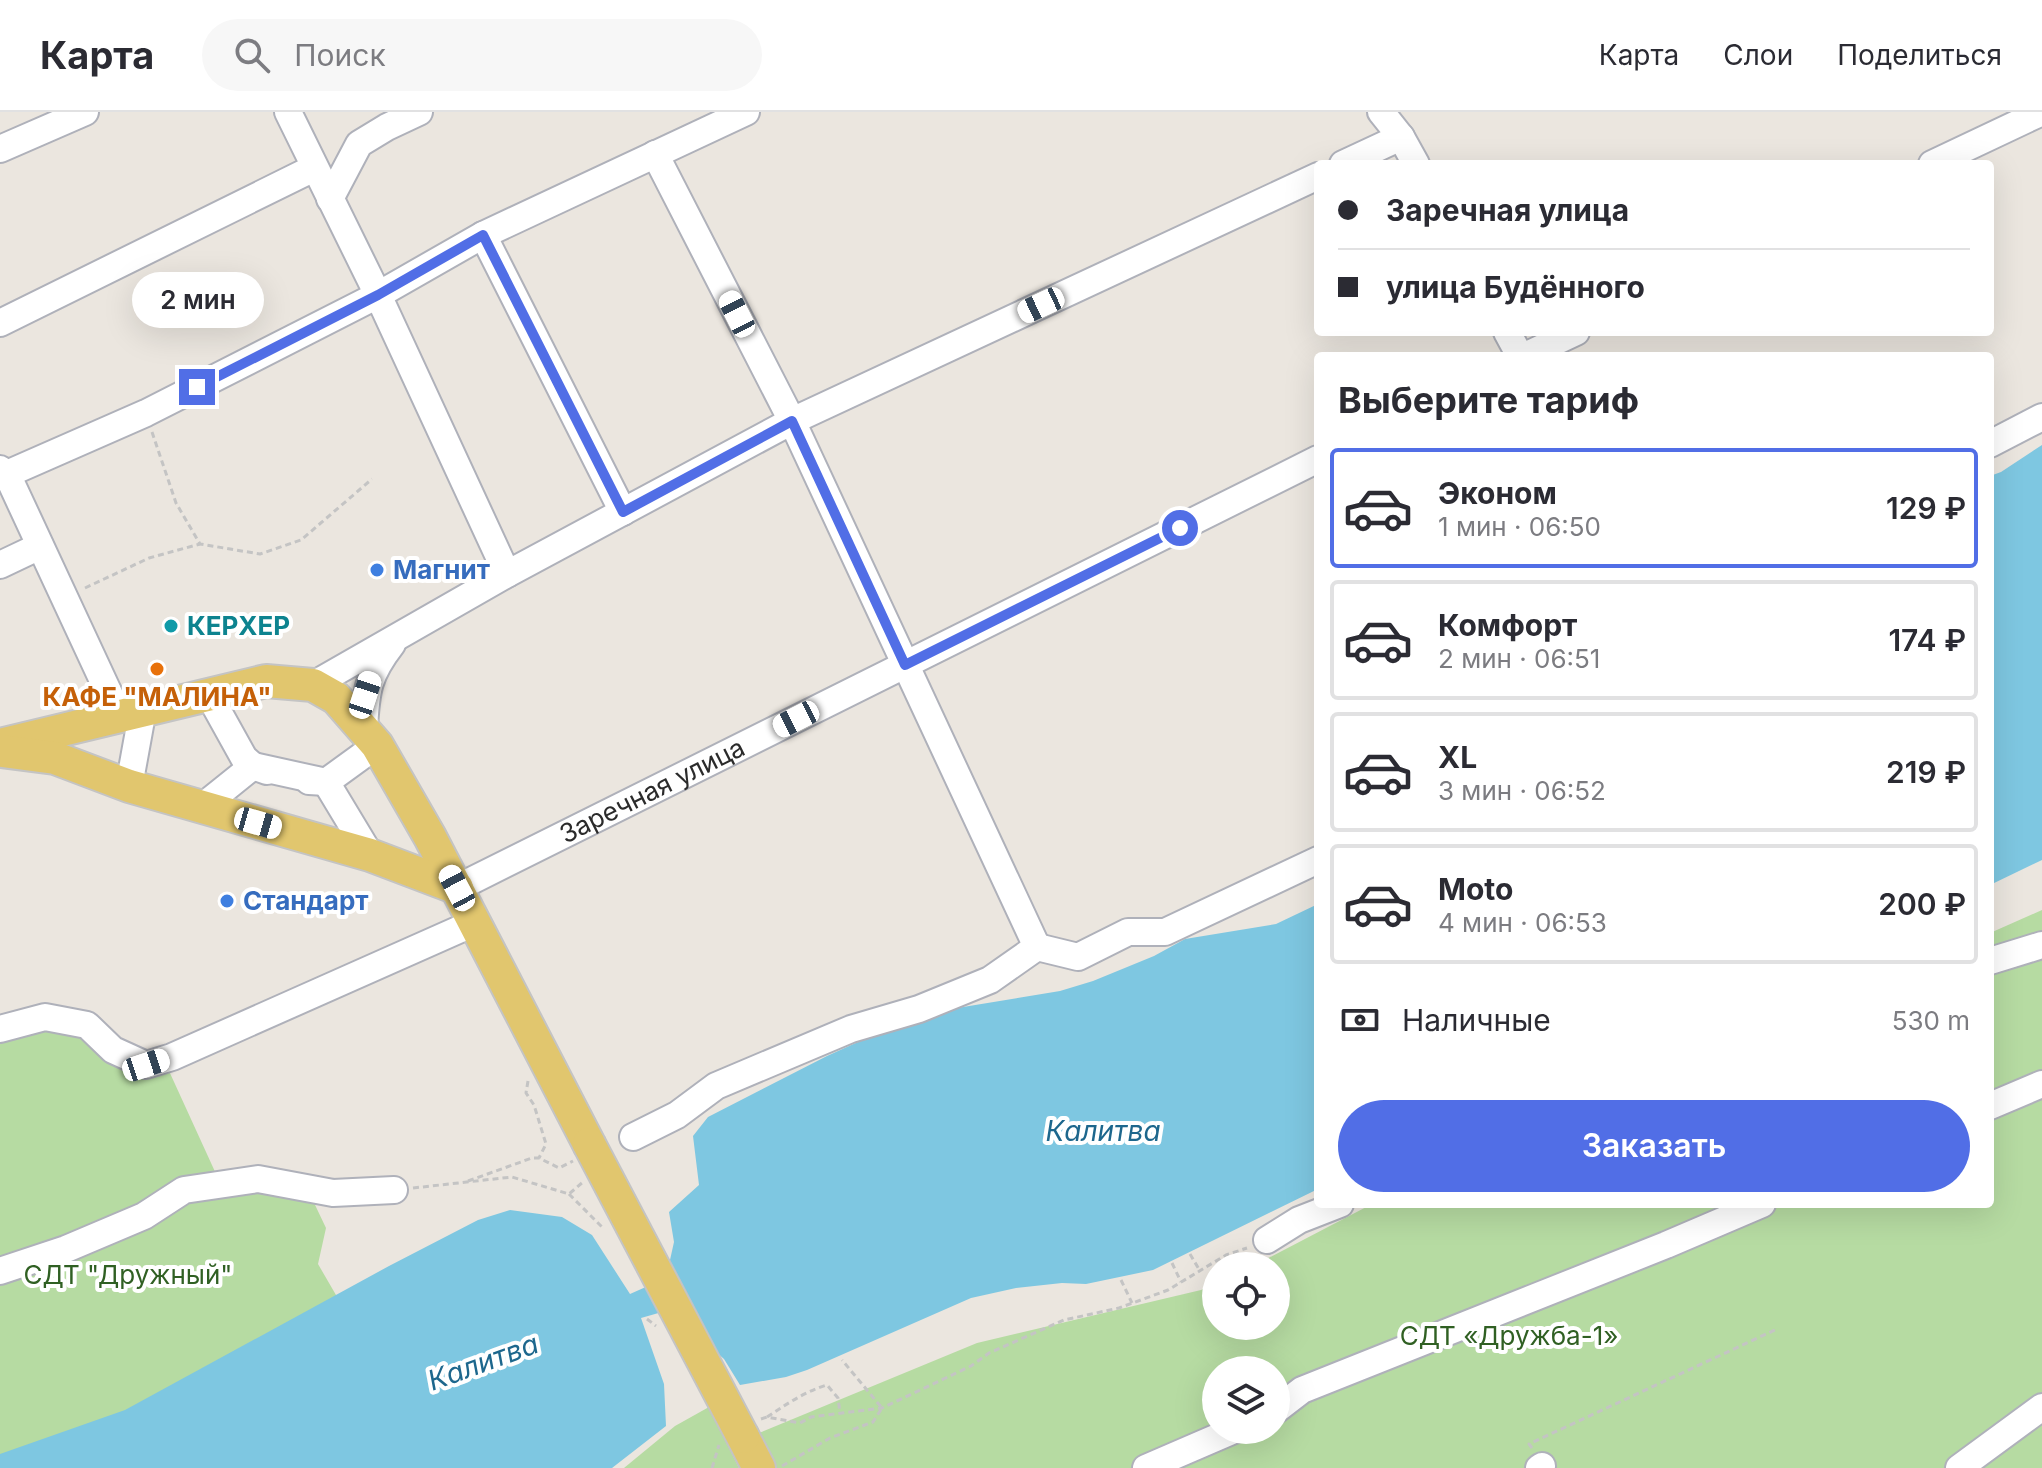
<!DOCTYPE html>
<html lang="ru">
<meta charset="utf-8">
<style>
:root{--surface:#fff;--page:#f7f7f7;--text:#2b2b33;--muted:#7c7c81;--line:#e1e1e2;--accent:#516ee6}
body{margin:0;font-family:Inter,sans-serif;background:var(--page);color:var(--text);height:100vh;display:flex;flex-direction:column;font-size:30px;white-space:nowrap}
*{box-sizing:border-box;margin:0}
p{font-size:26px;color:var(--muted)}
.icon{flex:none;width:44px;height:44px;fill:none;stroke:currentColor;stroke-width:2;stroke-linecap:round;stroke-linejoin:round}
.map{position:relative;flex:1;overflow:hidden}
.side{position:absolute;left:1314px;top:240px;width:680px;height:856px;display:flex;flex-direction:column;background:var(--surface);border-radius:8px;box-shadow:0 8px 32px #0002}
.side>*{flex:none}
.top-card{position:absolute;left:1314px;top:48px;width:680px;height:176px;border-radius:8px;box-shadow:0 8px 32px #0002;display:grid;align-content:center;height:176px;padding:0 24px;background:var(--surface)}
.tools{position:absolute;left:1202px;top:1140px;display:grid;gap:16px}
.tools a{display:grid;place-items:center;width:88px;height:88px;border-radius:50%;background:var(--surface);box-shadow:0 8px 32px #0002;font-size:40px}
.end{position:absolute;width:36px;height:36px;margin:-18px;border:10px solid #516ee6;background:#fff;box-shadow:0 0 0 4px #fff}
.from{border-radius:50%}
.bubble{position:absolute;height:56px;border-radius:28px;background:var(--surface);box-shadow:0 8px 32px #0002;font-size:26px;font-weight:600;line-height:56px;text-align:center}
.car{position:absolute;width:24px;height:48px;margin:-24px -12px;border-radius:10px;box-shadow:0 0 6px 2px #0007;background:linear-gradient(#fff 24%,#345 0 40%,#fff 0 76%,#345 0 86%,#fff 0)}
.top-card b{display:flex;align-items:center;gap:28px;height:76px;font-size:30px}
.top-card b+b{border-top:2px solid var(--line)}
.top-card i{width:20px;height:20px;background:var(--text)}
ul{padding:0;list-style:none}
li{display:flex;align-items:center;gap:24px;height:120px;margin:0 16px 12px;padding:0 8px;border:4px solid var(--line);border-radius:8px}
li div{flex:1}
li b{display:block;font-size:30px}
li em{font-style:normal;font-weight:600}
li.active{border-color:var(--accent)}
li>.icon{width:72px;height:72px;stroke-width:1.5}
h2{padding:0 24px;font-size:36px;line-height:96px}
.pay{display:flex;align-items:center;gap:20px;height:88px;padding:0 24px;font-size:30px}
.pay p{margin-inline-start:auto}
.primary-button{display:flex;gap:16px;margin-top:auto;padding:16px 24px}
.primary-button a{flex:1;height:92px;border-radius:48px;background:var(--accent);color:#fff;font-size:32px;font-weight:600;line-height:92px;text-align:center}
header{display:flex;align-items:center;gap:48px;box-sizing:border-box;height:112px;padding:0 40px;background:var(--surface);border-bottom:2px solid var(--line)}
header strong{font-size:38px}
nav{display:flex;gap:44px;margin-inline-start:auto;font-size:28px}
.search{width:560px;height:72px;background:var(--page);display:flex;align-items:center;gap:20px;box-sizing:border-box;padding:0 28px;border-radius:44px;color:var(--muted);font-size:30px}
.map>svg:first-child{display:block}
</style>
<header>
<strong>Карта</strong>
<div class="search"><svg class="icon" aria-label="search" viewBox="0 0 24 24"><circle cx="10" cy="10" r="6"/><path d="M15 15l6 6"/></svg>Поиск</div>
<nav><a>Карта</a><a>Слои</a><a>Поделиться</a></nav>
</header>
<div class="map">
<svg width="2042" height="1356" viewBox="0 0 2042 1356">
<rect width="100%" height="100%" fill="#ebe6df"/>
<!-- green -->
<g fill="#b6dba2" fill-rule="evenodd">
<path d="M2042,798v558h-1265l-18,-35 218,-90 224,-53 15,-7v43h60v-60h-23l119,-62h618v-271zM1216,1258h60v60h-60z"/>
<polygon points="69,909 164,948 222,1075 307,1076 326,1116 318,1152 347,1202 242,1258 0,1354 0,932"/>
<polygon points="709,1295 739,1356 624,1356 675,1314"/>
</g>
<!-- water -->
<g fill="#7ec7e1">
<polygon points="2042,333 2042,748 1990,773 1990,364 2001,360"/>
<polygon points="1318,792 1318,1077 1153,1158 1086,1172 1062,1171 1016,1176 971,1186 807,1258 786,1265 740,1273 724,1247 669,1198 641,1206 664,1272 666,1314 612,1356 0,1356 0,1342 125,1298 389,1154 478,1108 510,1098 562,1105 592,1123 630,1182 666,1166 674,1130 669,1100 699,1073 693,1024 708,1005 827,944 889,916 957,896 1060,879 1093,869 1154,844 1185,827 1276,812"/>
</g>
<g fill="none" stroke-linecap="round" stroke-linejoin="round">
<defs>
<g id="minor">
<polyline points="288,0 378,183 507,462"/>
<polyline points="1381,0 1401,25 1416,52"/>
<polyline points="0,37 85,0"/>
<polyline points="655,42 792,309 1037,835"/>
<polyline points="1343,52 1401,25"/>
<polyline points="1932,52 2042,0"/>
<polyline points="330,87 359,32 387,15 419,0"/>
<polyline points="483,123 623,400"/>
<polyline points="0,211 314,56"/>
<polyline points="1507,220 1520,244"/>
<polyline points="1525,244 1576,220"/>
<polyline points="1990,332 2042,305"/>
<polyline points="0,357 7,362 119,603"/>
<polyline points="7,362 146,301 378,183 483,123 746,0"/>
<polyline points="0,453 40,434"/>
<polyline points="313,573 507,462 792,309 1318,64"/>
<polyline points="209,583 244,646 253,654 267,659"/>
<path d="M364,617c2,-39 4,-54 28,-85"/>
<polyline points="309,669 326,670 377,633"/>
<polyline points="129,674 143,597"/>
<polyline points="202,695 253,654 326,670 370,743"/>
<path id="s1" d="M457,776l861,-429"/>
<polyline points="1990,849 2042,833"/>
<polyline points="0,917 45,905 87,913 113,938 146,953 172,945 476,810"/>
<polyline points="1990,994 2042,972"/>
<polyline points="633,1025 677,1003 716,974 851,917 919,897 990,868 1037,835 1078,845 1128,820 1165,820 1318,748"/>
<polyline points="1267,1128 1299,1108 1340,1092"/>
<polyline points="0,1159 66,1137 144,1104 184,1078 258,1067 333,1081 394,1078"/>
<polyline points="1276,1298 1302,1278 1666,1133 1762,1092"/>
<polyline points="1146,1356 1234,1318"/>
<polyline points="1539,1356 1542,1354"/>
<polyline points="1959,1356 2042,1295"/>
</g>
<g id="major">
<polyline points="0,633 266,569 313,573 336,586 377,633 430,725 589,1032"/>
<polyline points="2,639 55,646 129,674 370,743 457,776"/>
<polyline points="743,1325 759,1356"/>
</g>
</defs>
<!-- minor casing -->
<use href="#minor" stroke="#afb1ba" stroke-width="30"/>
<!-- major casing -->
<use href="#major" stroke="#c4c4c4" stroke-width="36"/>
<!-- path -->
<g stroke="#c4c4c4" stroke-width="3" stroke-dasharray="6 4" stroke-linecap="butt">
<polyline points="152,320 176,391 200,432 260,442 301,428 372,367"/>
<polyline points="85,476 149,446 200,432"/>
<polyline points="528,969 526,981 534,993 546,1032 539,1046"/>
<polyline points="468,1069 532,1046 539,1046 559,1056 573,1049"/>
<polyline points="413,1076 512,1065 569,1082 583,1070"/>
<polyline points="569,1082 603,1116"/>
<polyline points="1190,1142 1200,1159"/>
<polyline points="1172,1151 1181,1170"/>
<polyline points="1121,1168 1132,1191"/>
<polyline points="647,1207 656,1214"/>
<path d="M767,1305c20,-13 37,-25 60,-32l11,13 2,15"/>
<polyline points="761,1307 767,1305 800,1311 811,1305 882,1296 971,1254 989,1241 1064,1208 1119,1196 1168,1178 1226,1143 1247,1136"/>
<polyline points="1532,1336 1529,1332 1777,1217"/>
<polyline points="782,1354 830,1326 873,1310 882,1296 842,1248"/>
<polyline points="712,1356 719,1333"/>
</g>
<!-- minor -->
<use href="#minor" stroke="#fff" stroke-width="26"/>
<!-- major -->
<use href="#major" stroke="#e1c66e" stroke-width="32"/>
<defs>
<polyline id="major-bridge" points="589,1032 743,1325"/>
</defs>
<!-- major-bridge casing -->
<use href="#major-bridge" stroke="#c4c4c4" stroke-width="36" stroke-linecap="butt"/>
<!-- major-bridge -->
<use href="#major-bridge" stroke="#e1c66e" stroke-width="32"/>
</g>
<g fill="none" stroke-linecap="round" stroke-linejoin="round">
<!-- route -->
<polyline stroke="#516ee6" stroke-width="10" points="197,275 378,183 483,123 623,400 792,309 905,553 1180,416"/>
</g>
<!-- markers -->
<g fill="#3f7fe0" stroke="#fff" stroke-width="3">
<circle cx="377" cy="458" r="8"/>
<circle cx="227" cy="789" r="8"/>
</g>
<circle fill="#0f9aa8" stroke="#fff" stroke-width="3" cx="171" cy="514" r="8"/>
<circle fill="#e8710a" stroke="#fff" stroke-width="3" cx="157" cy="557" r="8"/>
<g text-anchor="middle" stroke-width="8" stroke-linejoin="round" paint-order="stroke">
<!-- shop labels -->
<g font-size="26" font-weight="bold" fill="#366cbe" stroke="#fff" text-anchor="start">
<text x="393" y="467">Магнит</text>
<text x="243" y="798">Стандарт</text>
</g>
<!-- culture labels -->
<g font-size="26" font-weight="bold" fill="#0d838f" stroke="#fff" text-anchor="start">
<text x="187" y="523">КЕРХЕР</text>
</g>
<!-- food labels -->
<g font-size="26" font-weight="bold" fill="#c56008" stroke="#fff">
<text x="157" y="594">КАФЕ "МАЛИНА"</text>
</g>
<!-- street labels -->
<g font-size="26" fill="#2b2b2b" stroke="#fff">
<text dy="9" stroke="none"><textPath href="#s1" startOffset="218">Заречная улица</textPath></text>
</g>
<!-- park labels -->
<g font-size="26" fill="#306023" stroke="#fff">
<text x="128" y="1172">СДТ "Дружный"</text>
<text x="1509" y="1233">СДТ «Дружба-1»</text>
</g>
<!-- water labels -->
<g font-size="28" font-style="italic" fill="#1d678d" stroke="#fff">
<text x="1103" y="1029">Калитва</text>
<text transform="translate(483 1250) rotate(-20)" y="10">Калитва</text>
</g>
</g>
</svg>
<div class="tools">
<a><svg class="icon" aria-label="locate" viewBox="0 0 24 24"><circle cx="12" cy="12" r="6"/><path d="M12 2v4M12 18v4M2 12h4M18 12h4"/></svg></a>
<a><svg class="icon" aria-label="layers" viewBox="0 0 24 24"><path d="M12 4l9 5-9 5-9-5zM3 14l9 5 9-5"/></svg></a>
</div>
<i class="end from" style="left:1180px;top:416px"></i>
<i class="end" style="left:197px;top:275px"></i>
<div class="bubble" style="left:132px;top:160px;width:132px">2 мин</div>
<i class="car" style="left:1041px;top:193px;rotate:245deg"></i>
<i class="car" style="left:737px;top:202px;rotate:333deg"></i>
<i class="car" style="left:365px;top:583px;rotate:18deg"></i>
<i class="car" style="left:796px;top:607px;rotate:243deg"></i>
<i class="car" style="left:258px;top:711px;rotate:106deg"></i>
<i class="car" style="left:457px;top:776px;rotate:332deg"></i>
<i class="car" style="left:146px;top:953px;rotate:72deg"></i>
<div class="top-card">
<b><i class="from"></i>Заречная улица</b>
<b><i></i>улица Будённого</b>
</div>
<section class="side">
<h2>Выберите тариф</h2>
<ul>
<li class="active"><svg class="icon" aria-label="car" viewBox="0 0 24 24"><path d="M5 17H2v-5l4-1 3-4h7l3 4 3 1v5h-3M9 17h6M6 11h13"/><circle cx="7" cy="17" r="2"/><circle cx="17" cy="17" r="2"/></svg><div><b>Эконом</b><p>1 мин · 06:50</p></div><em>129 ₽</em></li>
<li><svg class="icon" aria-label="car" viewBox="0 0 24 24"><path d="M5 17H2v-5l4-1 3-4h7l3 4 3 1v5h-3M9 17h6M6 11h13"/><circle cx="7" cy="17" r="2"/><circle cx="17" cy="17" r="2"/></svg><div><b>Комфорт</b><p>2 мин · 06:51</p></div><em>174 ₽</em></li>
<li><svg class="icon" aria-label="car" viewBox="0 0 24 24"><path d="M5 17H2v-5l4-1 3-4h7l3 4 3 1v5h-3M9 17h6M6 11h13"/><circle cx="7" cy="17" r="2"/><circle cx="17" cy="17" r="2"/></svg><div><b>XL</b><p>3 мин · 06:52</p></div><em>219 ₽</em></li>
<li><svg class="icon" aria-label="car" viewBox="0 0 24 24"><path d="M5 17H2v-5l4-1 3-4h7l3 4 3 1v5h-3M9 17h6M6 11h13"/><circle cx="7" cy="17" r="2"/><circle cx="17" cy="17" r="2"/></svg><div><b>Moto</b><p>4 мин · 06:53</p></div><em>200 ₽</em></li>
</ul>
<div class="pay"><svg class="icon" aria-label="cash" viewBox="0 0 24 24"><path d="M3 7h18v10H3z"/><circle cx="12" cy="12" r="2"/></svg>Наличные<p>530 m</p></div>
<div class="primary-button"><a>Заказать</a></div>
</section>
</div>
